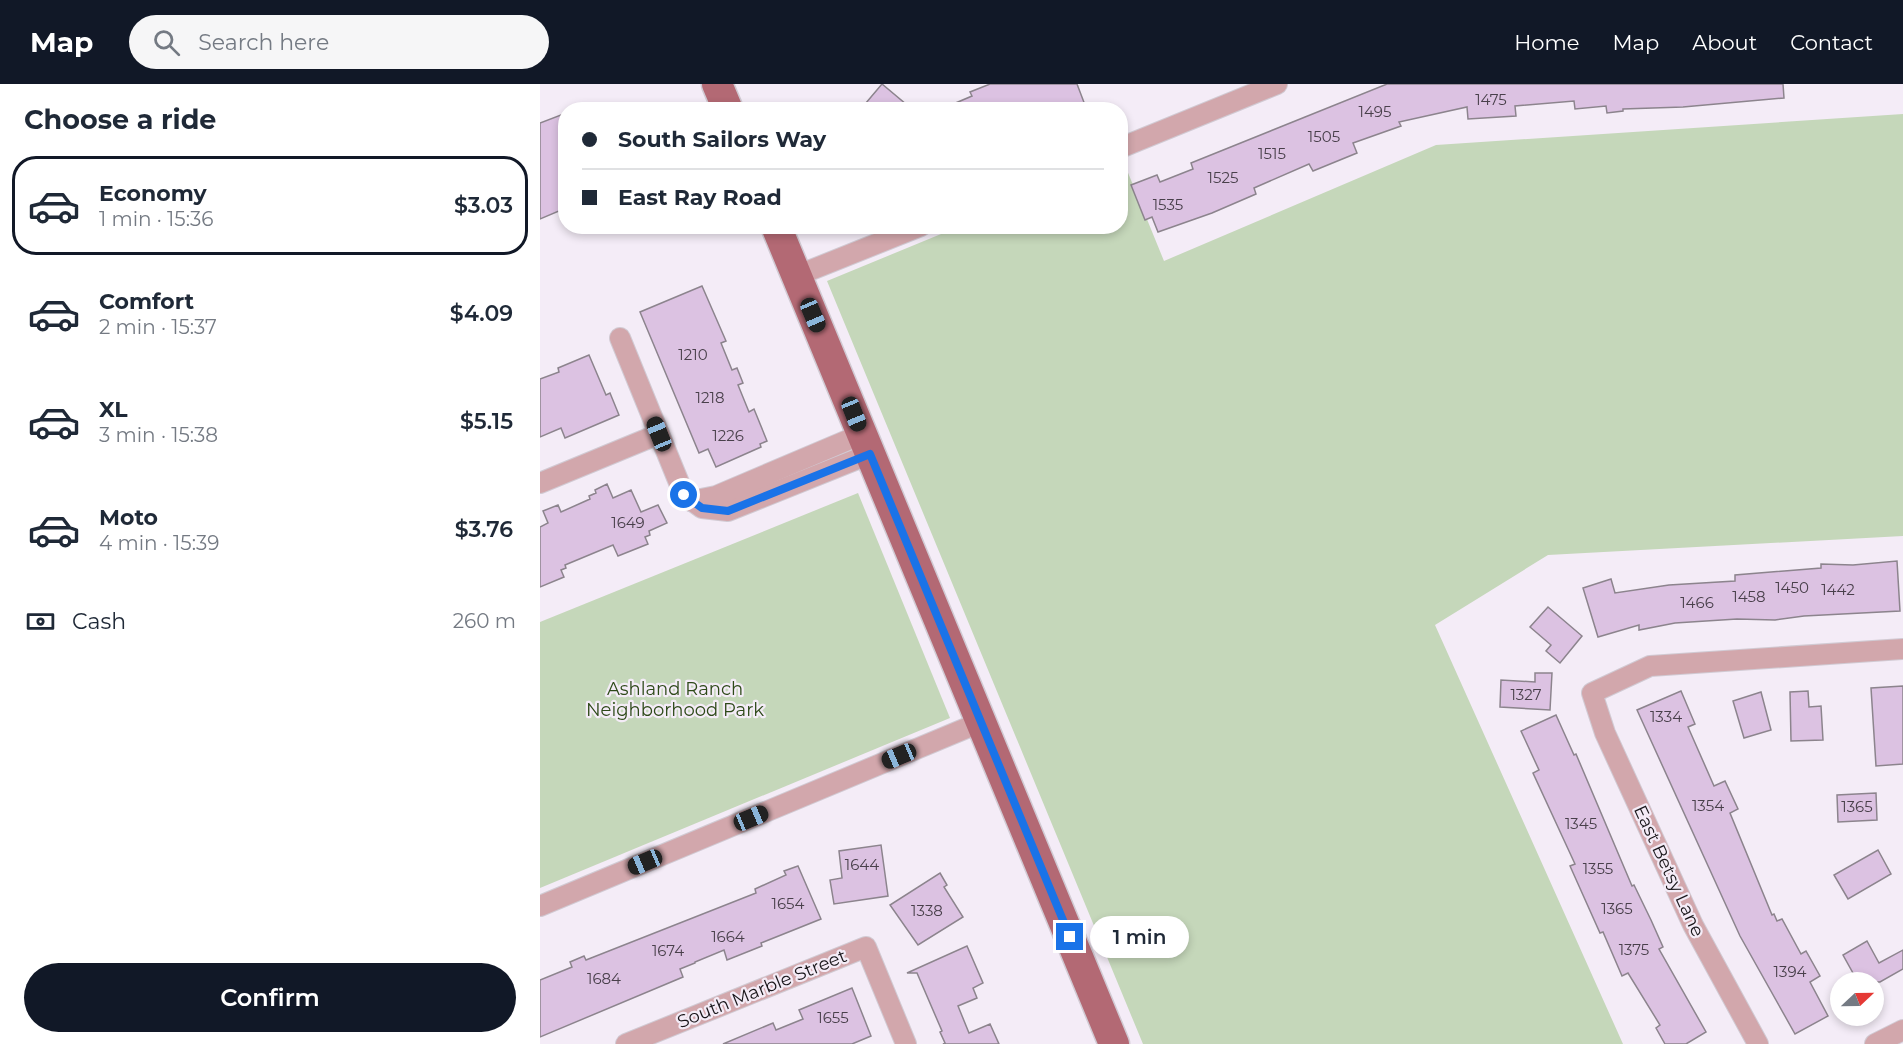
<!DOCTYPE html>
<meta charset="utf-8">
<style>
:root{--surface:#fff;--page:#f6f6f7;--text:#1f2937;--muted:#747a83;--line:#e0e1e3;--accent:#111827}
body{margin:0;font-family:Montserrat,sans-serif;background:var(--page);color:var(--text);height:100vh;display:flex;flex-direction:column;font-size:22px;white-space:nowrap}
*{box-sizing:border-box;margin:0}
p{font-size:20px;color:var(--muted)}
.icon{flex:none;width:33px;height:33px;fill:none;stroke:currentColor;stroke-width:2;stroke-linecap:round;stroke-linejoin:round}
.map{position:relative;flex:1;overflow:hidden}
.drawer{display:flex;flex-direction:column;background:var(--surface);width:540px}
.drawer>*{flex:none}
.top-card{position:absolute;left:18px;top:18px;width:570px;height:132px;border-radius:24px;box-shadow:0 3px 9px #0003;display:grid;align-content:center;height:132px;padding:0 24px;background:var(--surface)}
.needle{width:39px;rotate:68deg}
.controls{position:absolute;left:1290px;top:888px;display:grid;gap:12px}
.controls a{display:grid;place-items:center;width:54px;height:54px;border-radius:50%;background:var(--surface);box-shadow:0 3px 9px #0003;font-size:30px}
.end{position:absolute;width:27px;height:27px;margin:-14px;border:8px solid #1a73e8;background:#fff;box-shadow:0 0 0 3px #fff}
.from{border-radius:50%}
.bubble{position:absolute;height:42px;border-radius:21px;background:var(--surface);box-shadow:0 3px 9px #0003;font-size:20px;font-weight:600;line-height:42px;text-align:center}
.car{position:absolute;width:18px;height:36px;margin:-18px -9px;border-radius:8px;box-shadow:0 0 4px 2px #0007;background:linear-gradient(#222 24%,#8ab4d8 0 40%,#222 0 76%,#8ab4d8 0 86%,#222 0)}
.top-card b{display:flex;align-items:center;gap:21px;height:57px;font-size:22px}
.top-card b+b{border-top:2px solid var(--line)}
.top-card i{width:15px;height:15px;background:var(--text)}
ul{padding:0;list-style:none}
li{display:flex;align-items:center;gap:18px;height:99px;margin:0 12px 9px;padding:0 12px;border:3px solid transparent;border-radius:24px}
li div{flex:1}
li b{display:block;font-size:22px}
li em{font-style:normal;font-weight:600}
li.active{border-color:var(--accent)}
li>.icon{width:54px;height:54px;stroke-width:1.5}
h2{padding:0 24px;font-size:27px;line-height:72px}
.pay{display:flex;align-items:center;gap:15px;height:66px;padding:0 24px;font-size:22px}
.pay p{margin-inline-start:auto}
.action{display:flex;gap:12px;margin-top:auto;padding:12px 24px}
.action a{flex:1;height:69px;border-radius:36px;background:var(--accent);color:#fff;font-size:24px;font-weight:600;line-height:69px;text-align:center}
header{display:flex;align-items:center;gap:36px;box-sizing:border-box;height:84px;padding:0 30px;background:var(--accent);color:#fff}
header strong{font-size:28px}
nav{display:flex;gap:33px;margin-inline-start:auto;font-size:21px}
.search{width:420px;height:54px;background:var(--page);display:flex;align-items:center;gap:15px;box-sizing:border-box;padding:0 21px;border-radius:33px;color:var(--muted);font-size:22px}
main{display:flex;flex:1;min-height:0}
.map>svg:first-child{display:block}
</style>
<header>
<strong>Map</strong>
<div class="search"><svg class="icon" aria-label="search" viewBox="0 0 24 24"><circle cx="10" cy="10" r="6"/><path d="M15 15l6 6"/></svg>Search here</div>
<nav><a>Home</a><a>Map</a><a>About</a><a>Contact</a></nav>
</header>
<main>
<section class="drawer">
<h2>Choose a ride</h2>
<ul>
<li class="active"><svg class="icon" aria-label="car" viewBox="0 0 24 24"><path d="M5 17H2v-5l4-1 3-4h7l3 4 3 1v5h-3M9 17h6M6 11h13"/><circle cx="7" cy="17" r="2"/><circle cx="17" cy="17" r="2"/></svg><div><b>Economy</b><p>1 min · 15:36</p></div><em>$3.03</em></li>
<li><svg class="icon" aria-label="car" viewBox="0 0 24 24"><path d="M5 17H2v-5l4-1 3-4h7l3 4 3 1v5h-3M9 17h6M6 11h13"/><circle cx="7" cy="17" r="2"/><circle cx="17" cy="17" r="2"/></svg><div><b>Comfort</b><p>2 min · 15:37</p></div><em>$4.09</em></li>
<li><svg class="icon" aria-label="car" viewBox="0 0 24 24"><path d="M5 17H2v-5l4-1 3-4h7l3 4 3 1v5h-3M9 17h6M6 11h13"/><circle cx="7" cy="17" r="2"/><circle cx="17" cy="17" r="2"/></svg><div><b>XL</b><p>3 min · 15:38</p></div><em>$5.15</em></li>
<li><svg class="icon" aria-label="car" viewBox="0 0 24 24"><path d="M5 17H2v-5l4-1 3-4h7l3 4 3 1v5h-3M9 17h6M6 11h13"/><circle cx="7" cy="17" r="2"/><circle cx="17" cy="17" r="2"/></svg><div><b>Moto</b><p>4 min · 15:39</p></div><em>$3.76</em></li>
</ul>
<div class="pay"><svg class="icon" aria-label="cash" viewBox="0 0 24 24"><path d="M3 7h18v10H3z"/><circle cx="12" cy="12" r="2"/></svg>Cash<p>260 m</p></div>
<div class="action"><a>Confirm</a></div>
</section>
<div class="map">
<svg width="1363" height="960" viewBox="0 0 1363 960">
<rect width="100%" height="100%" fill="#f4ecf7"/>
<!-- green -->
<g fill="#c5d7ba">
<polygon points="1363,30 1363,452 1008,471 895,541 1083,960 603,960 287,197 418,143 580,142 582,74 624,177 896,61"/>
<polygon points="318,409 410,634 0,804 0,538"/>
</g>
<!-- building -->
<g fill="#dcc2e2" stroke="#8c848d" stroke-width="1.5">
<polygon points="342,0 373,26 320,26"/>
<polygon points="450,0 537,0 545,21 533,26 528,26 527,21 515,26 399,26 432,12 430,8"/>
<polygon points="847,0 1243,0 1244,14 1143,23 1083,25 1083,27 1067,29 1066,22 1035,25 1034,17 975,22 976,32 928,35 927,23 859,38 861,42 813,59 817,69 773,87 769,80 714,104 716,110 672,129 618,148 612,133 605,136 591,101 617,91 620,98 653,85 651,79"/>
<polygon points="26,29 26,124 0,135 0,39"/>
<polygon points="162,202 186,257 181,259 192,286 197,284 203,299 198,301 209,328 214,325 227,357 220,360 221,363 176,383 168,365 159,369 100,228"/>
<polygon points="49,271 66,311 70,309 79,331 25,354 21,344 0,353 0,295 19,288 18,284"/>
<polygon points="67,400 73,414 91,406 101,428 118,421 127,439 109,447 110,451 105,453 108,460 78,472 73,461 25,481 26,484 21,486 24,493 0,503 0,443 8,439 3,427 18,421 21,428 50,415 49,412 56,409 55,406"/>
<polygon points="1357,477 1360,527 1264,532 1235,536 1197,535 1135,539 1099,546 1099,541 1058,553 1043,504 1071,495 1075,509 1129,501 1195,497 1195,491 1281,484 1281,480 1313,481"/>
<polygon points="1008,523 1042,552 1020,579 1006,567 1011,561 990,543"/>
<polygon points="995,589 1012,589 1010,626 960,623 961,596 995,598"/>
<polygon points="1363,602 1363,680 1336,682 1331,604"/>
<polygon points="1141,607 1155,640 1148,643 1174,702 1185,697 1198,725 1190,729 1232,831 1234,830 1237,837 1242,835 1261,870 1266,867 1280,892 1270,898 1288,932 1255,950 1200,852 1097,626"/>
<polygon points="1268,607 1269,623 1281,622 1283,656 1251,657 1250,608"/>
<polygon points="1221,608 1231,646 1204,654 1193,617"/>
<polygon points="1016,631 1034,671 1036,670 1092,802 1094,801 1111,836 1123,863 1119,865 1166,948 1146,960 1125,960 1116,944 1120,941 1088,889 1082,892 1063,848 1060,849 1030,782 1035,780 993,689 999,686 981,647"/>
<polygon points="1336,709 1337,736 1298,738 1297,711"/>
<polygon points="341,761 348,812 294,820 290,796 302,794 299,767"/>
<polygon points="1338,766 1351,790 1308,815 1294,791"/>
<polygon points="258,782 281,835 221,859 222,862 187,876 184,866 155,878 155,879 140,885 143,893 0,953 0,896 32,883 30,878 44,872 46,876 216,809 215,805 246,791 244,787"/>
<polygon points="400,789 407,801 404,803 423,833 378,861 350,821"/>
<polygon points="1327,857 1339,879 1363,866 1363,885 1340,898 1318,898 1303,871"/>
<polygon points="427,862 443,899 433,904 437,914 418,922 429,949 450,940 459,960 403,960 405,959 400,948 402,947 377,889 367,889"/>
<polygon points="312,904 331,952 312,960 183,960 233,939 236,946 263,935 259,926"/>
</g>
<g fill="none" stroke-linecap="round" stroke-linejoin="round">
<defs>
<g id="street">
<polyline points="580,64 737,0"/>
<polyline points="256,192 381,142"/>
<polyline points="80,254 144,411 162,424 188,427 330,370"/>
<polyline points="0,399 119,350"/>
<polyline points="151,417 176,412 322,350"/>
<polyline points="0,822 441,638"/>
<polyline points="86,960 326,863 366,960"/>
<polyline points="1218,960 1153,841 1065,649 1052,609 1110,582 1363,565"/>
<polyline points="1335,960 1363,946"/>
</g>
<g id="primary">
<polyline points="177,0 188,26"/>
<polyline points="236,142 574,960"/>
</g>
</defs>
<!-- street casing -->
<use href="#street" stroke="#d1cad3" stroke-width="22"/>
<!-- primary casing -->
<use href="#primary" stroke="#d1cad3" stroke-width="33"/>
<!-- street -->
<use href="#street" stroke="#d2a7ac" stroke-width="20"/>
<!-- primary -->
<use href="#primary" stroke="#b36974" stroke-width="30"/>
</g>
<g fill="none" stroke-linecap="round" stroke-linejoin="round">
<!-- route -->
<polyline stroke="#1a73e8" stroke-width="8" points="144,411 162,424 188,427 330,370 530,853"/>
</g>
<g text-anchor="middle" stroke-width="4.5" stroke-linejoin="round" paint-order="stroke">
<!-- number labels -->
<g font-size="15" fill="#49404b">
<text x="951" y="21">1475</text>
<text x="835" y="33">1495</text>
<text x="784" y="58">1505</text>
<text x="732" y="75">1515</text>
<text x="683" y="99">1525</text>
<text x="628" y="126">1535</text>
<text x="153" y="276">1210</text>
<text x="170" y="319">1218</text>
<text x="188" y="357">1226</text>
<text x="88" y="444">1649</text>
<text x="1252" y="509">1450</text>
<text x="1298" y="511">1442</text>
<text x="1209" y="518">1458</text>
<text x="1157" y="524">1466</text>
<text x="986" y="616">1327</text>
<text x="1126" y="638">1334</text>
<text x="1168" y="727">1354</text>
<text x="1317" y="728">1365</text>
<text x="1041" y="745">1345</text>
<text x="322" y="786">1644</text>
<text x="1058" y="790">1355</text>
<text x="248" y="825">1654</text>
<text x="1077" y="830">1365</text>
<text x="387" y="832">1338</text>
<text x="188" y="858">1664</text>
<text x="1094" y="871">1375</text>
<text x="128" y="872">1674</text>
<text x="1250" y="893">1394</text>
<text x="64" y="900">1684</text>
<text x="293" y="939">1655</text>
</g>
<!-- park labels -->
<g font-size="18" fill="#2d4918" stroke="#f4ecf7">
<text x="135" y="611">Ashland Ranch<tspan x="135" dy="21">Neighborhood Park</tspan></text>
</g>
<!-- street labels -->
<g font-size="18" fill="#181519" stroke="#f4ecf7">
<text transform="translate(1129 787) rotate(65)" y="6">East Betsy Lane</text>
<text transform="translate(222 905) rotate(-22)" y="6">South Marble Street</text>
</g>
</g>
</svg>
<div class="controls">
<a><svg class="needle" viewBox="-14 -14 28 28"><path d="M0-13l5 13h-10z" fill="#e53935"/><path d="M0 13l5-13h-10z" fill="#747a83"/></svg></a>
</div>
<i class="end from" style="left:144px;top:411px"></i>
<i class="end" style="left:530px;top:853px"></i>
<div class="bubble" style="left:550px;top:832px;width:99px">1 min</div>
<i class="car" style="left:273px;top:231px;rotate:157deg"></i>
<i class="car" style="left:314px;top:330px;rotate:158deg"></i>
<i class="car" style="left:119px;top:350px;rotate:338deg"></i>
<i class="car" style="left:359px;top:672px;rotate:247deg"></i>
<i class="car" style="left:211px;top:734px;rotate:67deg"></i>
<i class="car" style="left:105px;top:778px;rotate:247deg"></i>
<div class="top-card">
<b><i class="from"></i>South Sailors Way</b>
<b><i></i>East Ray Road</b>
</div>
</div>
</main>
